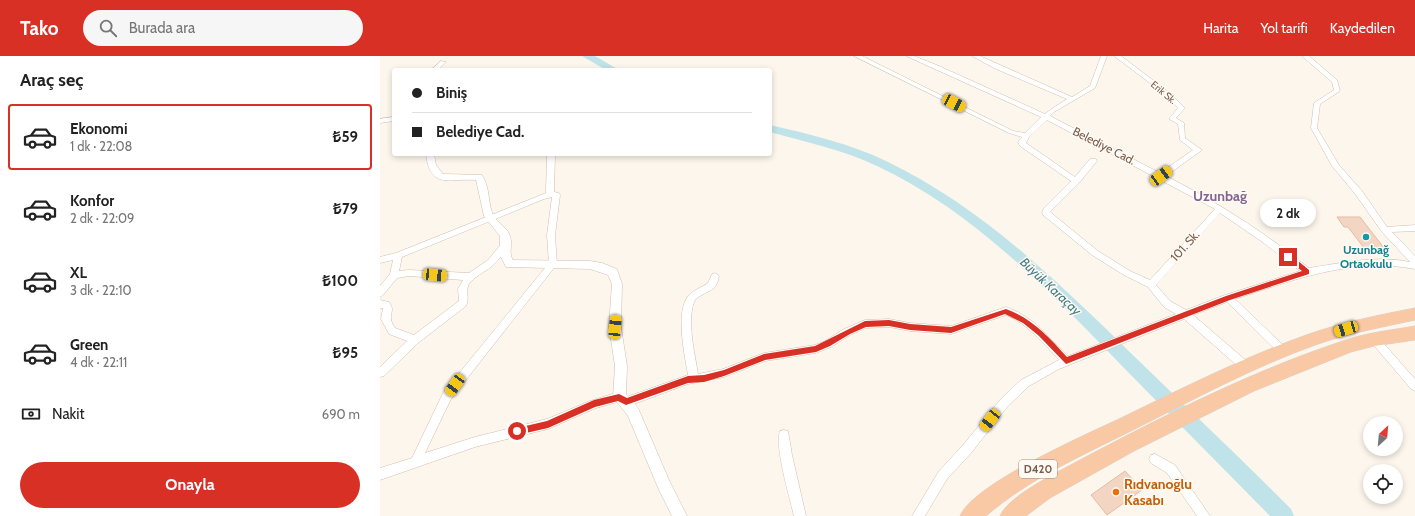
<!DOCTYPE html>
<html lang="tr">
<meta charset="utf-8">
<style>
:root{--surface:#fff;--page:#f6f6f6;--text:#222;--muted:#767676;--line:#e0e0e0;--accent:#d93025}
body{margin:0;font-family:Cabin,sans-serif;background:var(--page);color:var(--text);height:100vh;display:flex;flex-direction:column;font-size:15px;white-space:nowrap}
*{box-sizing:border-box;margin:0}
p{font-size:13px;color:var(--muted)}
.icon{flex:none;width:22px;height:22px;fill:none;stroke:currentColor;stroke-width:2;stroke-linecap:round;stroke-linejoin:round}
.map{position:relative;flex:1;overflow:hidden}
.details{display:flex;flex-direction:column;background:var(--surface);width:380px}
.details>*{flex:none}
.top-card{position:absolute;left:12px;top:12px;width:380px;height:88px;border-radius:4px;box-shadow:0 2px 6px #0003;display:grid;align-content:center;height:88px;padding:0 20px;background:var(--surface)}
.needle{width:26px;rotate:26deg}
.controls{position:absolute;left:983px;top:360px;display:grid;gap:8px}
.controls a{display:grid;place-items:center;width:40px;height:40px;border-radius:50%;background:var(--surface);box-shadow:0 2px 6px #0003;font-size:20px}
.end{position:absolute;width:18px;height:18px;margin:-9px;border:5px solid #d93025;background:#fff;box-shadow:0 0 0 2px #fff}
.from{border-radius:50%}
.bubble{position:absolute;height:28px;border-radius:14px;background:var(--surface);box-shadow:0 2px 6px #0003;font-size:13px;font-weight:700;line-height:28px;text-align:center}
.car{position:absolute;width:12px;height:24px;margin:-12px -6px;border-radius:5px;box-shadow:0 0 3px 1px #0007;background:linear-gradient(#f5c518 24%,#345 0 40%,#f5c518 0 76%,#345 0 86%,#f5c518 0)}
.top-card b{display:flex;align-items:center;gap:14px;height:38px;font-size:15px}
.top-card b+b{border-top:1px solid var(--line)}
.top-card i{width:10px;height:10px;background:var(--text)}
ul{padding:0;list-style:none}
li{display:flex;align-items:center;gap:12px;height:66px;margin:0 8px 6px;padding:0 12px;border:2px solid transparent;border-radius:4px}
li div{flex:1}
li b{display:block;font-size:15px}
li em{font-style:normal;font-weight:700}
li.active{border-color:var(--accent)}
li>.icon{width:36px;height:36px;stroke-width:1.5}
h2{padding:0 20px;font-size:18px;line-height:48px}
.pay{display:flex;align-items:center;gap:10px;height:44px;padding:0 20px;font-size:15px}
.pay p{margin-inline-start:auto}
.cta{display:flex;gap:8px;margin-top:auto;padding:8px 20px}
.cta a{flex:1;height:46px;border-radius:24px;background:var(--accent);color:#fff;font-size:16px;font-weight:700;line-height:46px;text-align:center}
header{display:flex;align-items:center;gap:24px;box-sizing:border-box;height:56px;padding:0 20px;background:var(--accent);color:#fff}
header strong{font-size:19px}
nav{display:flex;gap:22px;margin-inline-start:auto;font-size:14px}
.search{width:280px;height:36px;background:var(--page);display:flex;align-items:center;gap:10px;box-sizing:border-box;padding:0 14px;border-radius:22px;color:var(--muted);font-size:15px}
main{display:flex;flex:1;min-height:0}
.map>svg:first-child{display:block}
</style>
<header>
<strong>Tako</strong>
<div class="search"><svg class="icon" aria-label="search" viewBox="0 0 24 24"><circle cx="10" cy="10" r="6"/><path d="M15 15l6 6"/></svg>Burada ara</div>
<nav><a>Harita</a><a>Yol tarifi</a><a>Kaydedilen</a></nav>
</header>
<main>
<section class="details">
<h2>Araç seç</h2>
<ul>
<li class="active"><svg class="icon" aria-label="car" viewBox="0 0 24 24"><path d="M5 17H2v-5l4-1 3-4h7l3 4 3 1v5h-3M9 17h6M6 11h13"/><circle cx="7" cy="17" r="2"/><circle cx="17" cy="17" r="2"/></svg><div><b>Ekonomi</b><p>1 dk · 22:08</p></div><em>₺59</em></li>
<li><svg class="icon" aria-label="car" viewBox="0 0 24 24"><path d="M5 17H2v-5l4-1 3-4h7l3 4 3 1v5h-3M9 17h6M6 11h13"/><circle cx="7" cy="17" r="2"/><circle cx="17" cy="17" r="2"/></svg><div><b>Konfor</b><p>2 dk · 22:09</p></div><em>₺79</em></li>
<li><svg class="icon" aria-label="car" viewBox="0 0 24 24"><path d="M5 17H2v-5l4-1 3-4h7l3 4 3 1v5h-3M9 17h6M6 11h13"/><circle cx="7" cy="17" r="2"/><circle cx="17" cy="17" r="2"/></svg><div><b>XL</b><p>3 dk · 22:10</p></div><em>₺100</em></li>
<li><svg class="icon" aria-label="car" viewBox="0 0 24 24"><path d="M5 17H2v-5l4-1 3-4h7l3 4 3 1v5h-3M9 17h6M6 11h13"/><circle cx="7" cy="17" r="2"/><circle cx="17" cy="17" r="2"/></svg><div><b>Green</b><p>4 dk · 22:11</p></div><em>₺95</em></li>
</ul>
<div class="pay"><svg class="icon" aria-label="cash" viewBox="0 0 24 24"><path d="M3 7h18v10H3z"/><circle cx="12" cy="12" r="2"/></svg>Nakit<p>690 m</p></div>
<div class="cta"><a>Onayla</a></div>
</section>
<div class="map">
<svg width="1035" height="460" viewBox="0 0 1035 460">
<rect width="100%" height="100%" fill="#fdf6ec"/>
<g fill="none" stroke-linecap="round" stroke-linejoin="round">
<!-- river -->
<g fill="#bfe3e8" fill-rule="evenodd">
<polygon points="202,0 215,0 239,14 226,14"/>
<path d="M390,69c39,9 82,19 118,37 97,47 173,123 250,198 44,43 90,86 134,130l19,19 3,7h-24c-48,-49 -97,-98 -145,-147 -74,-76 -150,-157 -248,-203 -34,-16 -71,-24 -107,-34z"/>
</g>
</g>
<!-- building -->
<g fill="#f3d5c3" stroke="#e6bba3">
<polygon points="957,161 980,161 1004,192 984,192 968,171 964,171"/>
<polygon points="745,415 762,434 727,459 711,439"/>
</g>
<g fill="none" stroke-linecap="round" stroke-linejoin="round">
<defs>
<g id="minor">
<path d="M474,0h8l151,75 12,2 16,-16 -135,-61h8l25,10 106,48 5,-4 17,-11 -71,-30 -24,-13h8l92,41 18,-11 11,-30h6l-12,32 -41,24 -4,4 110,57 33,-23 -13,-10 -2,-16 -9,-5 9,-11 -16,-16 -48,-36h7l45,34 18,17 1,1 -9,10 8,5 1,15 17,12 -36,26c51,26 98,56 143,92 33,-5 67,-13 101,-6l-28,-30 -26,-37 -24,-29 -21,-38 3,-25 20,-13 -2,-8 -30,-26h7l28,24 3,11 -20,13 -3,24 22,37 23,26 25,36 28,-2v6l-23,1 23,24v13c-62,-12 -122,11 -180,30l51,49 2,3 -2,3 -3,1 -3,-1 -53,-52 -34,13 56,48 1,3 -1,3 -4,1 -4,-1 -57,-50 -125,50 -30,17 -22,21 -35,45 -25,27 -22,37h-13l27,-45 25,-27 35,-43 22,-21 38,-20c-16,-17 -31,-36 -53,-45l-55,19 -41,-3 -21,-4 -23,1 -16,7 -19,12 -15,6 -51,8 -41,16 -36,7 -62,23 -4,-2 -1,-4 -25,7 -48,21 -73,18 -95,33v-12l32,-10 31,-65 106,-130 -2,-28 5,-38 -8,2 -142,58 -3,14 10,-1 60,3 19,-13 14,-17h6l1,2c-5,8 -11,16 -18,22 -7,5 -17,10 -22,17 -4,7 1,14 -3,22l-48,37 -34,33 -4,1v-10l27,-26 -18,-7 -8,-15 2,-11h-3v-8l9,2c6,9 1,9 2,17 0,3 3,7 4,9l19,7 45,-34 -1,-12 5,-9 -54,-4 -12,2 -14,17 -3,2v-11l10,-12 3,-14 -13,3v-6l16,-4 150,-60 1,-39h8l-1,38 5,1 1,2 -5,40 2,29 -106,135 -26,54 50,-16 72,-18 43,-18 29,-9 4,2 1,4 64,-23c-3,-19 -14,-66 2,-81 5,-5 13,-7 18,-11l4,-9 3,-1 4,3c-2,17 -14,14 -24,24 -9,19 0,54 3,74l25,-5 41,-16 51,-8 10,-4 19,-12 21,-9 24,-1 21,4 41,3 55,-19 12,5 17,11 33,33 108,-42 -12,-7 -16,-20 -24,-12 -32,-20 -49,-40 -1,-2 2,-5 27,-27 -51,-35 -2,-4 4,-5 -13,-4zM667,64l168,89 -65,71 -20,-9 -32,-20 -48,-39 29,-29 18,-22 -1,-2h-6l-15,18 -49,-34 3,-6zM840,157l41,28 39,30 -75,24 -39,15 -16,-9 -14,-16z"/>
<polygon points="61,5 66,6 58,14 51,14"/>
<polygon points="994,279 997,280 1035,323 1035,335 1031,333 991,286 989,283 991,280"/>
<path d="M404,374l4,1 4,24 14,61h-12c-4,-17 -20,-71 -14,-85z"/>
<polygon points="775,398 795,409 830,460 817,460 787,417 771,407 769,403 771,399"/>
</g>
<g id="tertiary">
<polygon points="14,61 14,65 0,67 0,63"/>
<path d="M46,98h8l2,11 7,9 39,1c9,14 5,29 12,42 5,7 13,10 16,19 3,8 -2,17 3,24l77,1 12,2 15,6 5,15 -1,43 6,39 -1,28 12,14 31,72 18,36h-15l-13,-26 -31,-74 -15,-19 2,-31 -6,-39 3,-43 -4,-9 -18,-6 -84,-2 -6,-12v-19l-16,-20 -8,-36c-27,-2 -46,10 -50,-26z"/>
</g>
<g id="trunk">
<path d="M1035,252v12c-32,7 -65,13 -97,24 -65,23 -125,56 -187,87 -50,25 -102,48 -145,85h-26c13,-32 127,-82 161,-98 62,-30 123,-61 188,-84 35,-12 70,-19 106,-26z"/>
<path d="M1035,270v14l-41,6 -23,6 -97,39 -120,60 -84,47 -24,18h-26c8,-20 58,-44 78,-55 87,-46 178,-92 271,-122 22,-7 44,-9 66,-13z"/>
</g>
</defs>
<!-- minor casing -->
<use href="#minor" stroke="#d1beb0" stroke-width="1"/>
<!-- tertiary casing -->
<use href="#tertiary" stroke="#d1beb0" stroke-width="1"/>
<!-- trunk casing -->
<use href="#trunk" stroke="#dad1cd" stroke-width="1"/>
<!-- minor -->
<use href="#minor" fill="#fff" fill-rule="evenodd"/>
<!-- tertiary -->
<use href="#tertiary" fill="#fff" fill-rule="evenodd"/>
<!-- trunk -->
<use href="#trunk" fill="#f9c8a4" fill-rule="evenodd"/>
</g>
<!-- route -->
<path fill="#d93025" d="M906,199h5l18,15v4l-79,26 -164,64 -28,-29 -15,-12 -18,-9 -54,19 -41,-3 -21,-4 -23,1 -16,7 -20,12 -14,6 -51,8 -41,16 -20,6 -16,1 -62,22 -8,-4 -23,6 -47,21 -31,7 -4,-4 4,-3 30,-7 47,-21 25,-6 8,4 61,-22 16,-1 20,-5 40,-16 51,-8 50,-25 24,-1 21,4 41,3 55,-18c26,9 43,28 61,48l159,-61 76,-25 -16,-12z"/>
<!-- markers -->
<circle fill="#0f9aa8" stroke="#fffaf3" stroke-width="1.5" cx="986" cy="181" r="4"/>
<circle fill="#e8710a" stroke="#fffaf3" stroke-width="1.5" cx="736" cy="436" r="4"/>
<g text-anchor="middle" stroke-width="3" stroke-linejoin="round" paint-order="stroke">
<!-- far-street labels -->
<g font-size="10" fill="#7a5c4d" stroke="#fffaf3">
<text transform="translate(784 36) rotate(40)" y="4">Erik Sk.</text>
</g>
<!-- shield labels -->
<rect fill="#fffaf3" stroke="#a28b7f" stroke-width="1" x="639" y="404" width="38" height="18" rx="3"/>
<g font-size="11" font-weight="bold" fill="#7a5c4d">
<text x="658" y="417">D420</text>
</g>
<!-- street labels -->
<g font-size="12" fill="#7a5c4d" stroke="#fffaf3">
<text transform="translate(724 90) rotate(27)" y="4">Belediye Cad.</text>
<text transform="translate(805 190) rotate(-48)" y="4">101. Sk.</text>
</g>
<!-- culture labels -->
<g font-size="12" font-weight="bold" fill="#0d838f" stroke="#fffaf3">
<text x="986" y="198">Uzunbağ<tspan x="986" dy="14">Ortaokulu</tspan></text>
</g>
<!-- water labels -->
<g font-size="13" font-style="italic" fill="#437c86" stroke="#fffaf3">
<text transform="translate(671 230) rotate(43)" y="5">Büyük Karaçay</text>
</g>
<!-- quarter labels -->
<g font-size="14" font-weight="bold" fill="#846695" stroke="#fffaf3">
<text x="840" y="145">Uzunbağ</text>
</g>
<!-- near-food labels -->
<g font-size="14" font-weight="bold" fill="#c56008" stroke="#fffaf3" text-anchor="start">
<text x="744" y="433">Rıdvanoğlu<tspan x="744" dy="16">Kasabı</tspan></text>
</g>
</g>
</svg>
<div class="controls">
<a><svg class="needle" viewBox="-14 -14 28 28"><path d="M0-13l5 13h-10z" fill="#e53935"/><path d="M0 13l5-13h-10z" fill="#767676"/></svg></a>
<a><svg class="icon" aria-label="locate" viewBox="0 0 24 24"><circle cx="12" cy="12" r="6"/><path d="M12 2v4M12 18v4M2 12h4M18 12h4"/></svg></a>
</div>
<i class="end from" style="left:137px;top:375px"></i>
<i class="end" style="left:908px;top:201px"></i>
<div class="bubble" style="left:880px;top:143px;width:56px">2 dk</div>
<i class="car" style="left:574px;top:47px;rotate:117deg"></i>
<i class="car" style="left:781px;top:120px;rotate:54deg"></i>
<i class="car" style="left:55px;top:219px;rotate:95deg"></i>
<i class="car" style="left:235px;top:271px;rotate:5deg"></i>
<i class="car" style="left:966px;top:273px;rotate:253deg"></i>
<i class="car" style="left:75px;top:329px;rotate:216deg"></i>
<i class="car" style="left:610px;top:364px;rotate:218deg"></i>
<div class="top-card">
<b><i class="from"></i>Biniş</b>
<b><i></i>Belediye Cad.</b>
</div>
</div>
</main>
